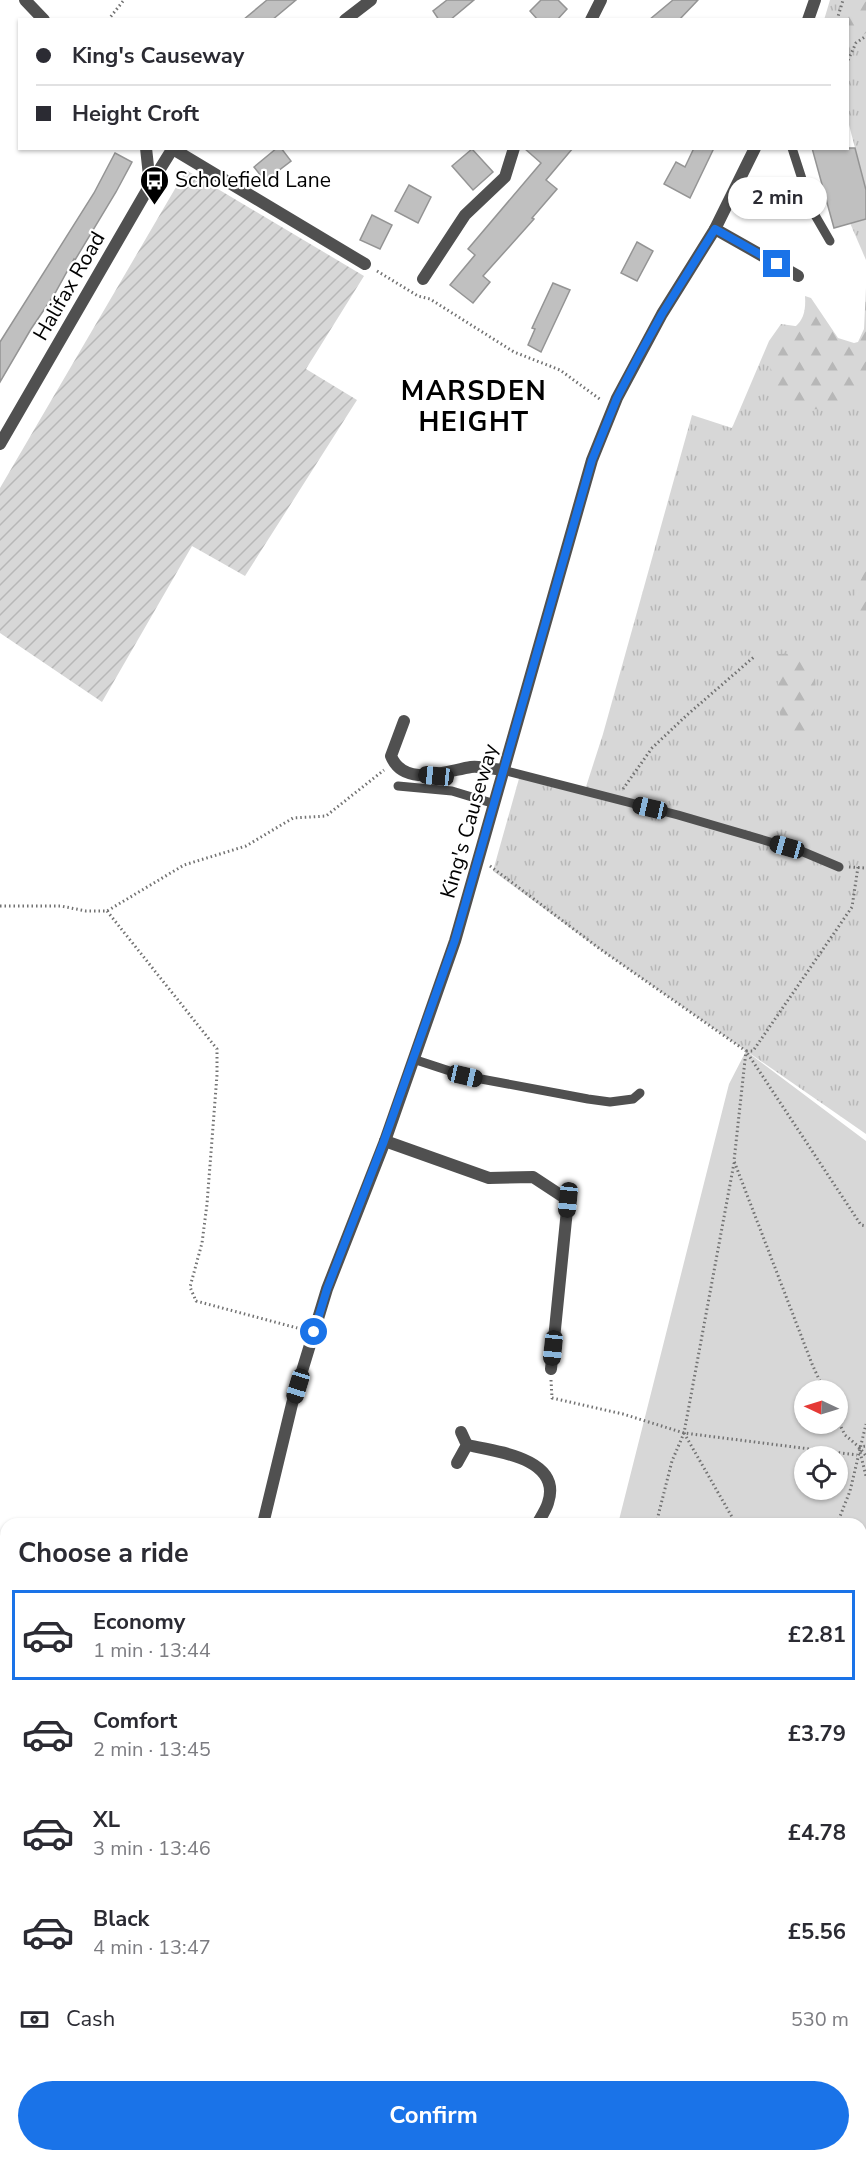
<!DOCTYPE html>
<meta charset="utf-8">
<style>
:root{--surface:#fff;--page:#f2f2f3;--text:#2b2b33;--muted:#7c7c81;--line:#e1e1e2;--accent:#1a73e8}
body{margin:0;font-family:"Nunito Sans",sans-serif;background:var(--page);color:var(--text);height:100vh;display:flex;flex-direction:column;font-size:22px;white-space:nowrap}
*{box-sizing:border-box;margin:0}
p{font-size:20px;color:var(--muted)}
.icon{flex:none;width:33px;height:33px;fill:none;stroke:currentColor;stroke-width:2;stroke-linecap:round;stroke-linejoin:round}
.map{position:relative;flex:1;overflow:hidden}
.drawer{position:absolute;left:0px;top:1518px;width:867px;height:644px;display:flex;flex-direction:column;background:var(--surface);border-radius:18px 18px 0 0;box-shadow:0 2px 4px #0004}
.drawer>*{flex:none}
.top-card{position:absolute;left:18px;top:18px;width:831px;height:132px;border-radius:0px;box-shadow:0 2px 4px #0004;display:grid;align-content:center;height:132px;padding:0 18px;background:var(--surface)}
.needle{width:39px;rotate:274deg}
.tools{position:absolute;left:794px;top:1380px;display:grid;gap:12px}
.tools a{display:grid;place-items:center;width:54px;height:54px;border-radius:50%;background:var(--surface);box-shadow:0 2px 4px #0004;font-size:30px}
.end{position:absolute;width:27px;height:27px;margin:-14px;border:8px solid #1a73e8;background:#fff;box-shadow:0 0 0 3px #fff}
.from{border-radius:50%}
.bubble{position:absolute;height:42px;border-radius:21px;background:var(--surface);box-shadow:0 2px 4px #0004;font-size:20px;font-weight:700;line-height:42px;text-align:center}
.car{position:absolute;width:18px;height:36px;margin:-18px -9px;border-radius:8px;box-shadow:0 0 4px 2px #0007;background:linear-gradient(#222 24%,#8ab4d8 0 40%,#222 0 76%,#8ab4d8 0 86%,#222 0)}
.top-card b{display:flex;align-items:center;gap:21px;height:57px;font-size:22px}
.top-card b+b{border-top:2px solid var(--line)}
.top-card i{width:15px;height:15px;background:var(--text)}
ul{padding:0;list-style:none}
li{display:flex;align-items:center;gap:18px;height:90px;margin:0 12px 9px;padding:0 6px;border:3px solid transparent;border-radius:0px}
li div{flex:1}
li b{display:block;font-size:22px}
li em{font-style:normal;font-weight:700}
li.current{border-color:var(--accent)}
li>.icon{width:54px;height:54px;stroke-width:1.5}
h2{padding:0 18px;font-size:27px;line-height:72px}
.pay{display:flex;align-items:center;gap:15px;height:66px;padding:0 18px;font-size:22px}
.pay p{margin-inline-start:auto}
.button{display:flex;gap:12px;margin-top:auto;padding:12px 18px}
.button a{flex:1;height:69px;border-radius:36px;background:var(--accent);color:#fff;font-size:24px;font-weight:700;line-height:69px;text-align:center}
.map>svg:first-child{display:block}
</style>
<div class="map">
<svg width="866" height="2161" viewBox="0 0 866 2161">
<defs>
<pattern id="grass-tufts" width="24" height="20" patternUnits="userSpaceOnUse" patternTransform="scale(1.5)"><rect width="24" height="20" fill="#d7d7d7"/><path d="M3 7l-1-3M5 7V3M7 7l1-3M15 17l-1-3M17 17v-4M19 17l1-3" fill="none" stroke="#b7b7b7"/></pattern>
<pattern id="forest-firs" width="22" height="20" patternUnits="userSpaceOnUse" patternTransform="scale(1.5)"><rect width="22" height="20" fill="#d7d7d7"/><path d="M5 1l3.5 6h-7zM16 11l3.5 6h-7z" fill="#b7b7b7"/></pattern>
<pattern id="garden-furrows" width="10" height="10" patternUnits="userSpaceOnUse" patternTransform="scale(1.5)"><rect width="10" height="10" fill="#d7d7d7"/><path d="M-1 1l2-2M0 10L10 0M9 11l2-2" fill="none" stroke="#b7b7b7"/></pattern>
</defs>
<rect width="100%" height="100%" fill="#fff"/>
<!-- grass -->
<g fill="url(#grass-tufts)">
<polygon points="830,0 866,0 866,190 848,121 848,20 824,20"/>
<polygon points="866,219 866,260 850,223"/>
<polygon points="781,324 802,327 832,348 866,341 866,1134 595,946 493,871 520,775 584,793 603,734 692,415 732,428 769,341"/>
</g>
<!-- forest -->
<g fill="url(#forest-firs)">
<polygon points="847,0 866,0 866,33 854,41 848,56 848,20 842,19"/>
<path d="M866,288v86l-25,36 -34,-1 -28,-17 -9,-16 3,-36c22,-12 34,-16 32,-44l6,2 27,40 16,5 4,-1 6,-13z"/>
<polygon points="866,567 866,616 854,605 854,597"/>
<path d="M779,654c9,0 24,-2 31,6 9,12 6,57 -1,70 0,1 -5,5 -6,6 -7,0 -13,0 -17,-6 -11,-16 -8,-57 -7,-76z"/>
<polygon points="562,2156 595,2156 597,2161 565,2161"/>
</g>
<!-- park -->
<path fill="#d7d7d7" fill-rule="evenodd" d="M746,1051l120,90v746l-5,-2v-361h-243l111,-440zM804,1390h33v34h-33zM804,1456h33v34h-33z"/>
<!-- garden -->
<polygon fill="url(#garden-furrows)" points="186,170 364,276 306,369 357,400 245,576 192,546 102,702 0,633 0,488"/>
<!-- building -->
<g fill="#c0c0c0" stroke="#949494" stroke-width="1.5">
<polygon points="267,0 296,0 272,20 243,20"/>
<polygon points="447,0 474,0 450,20 439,20 433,11"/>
<polygon points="541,0 558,0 567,9 557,20 538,20 530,11"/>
<polygon points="673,0 698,0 679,20 649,20"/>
<polygon points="277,148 281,148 291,161 265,181 254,167"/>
<polygon points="524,148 573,148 546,180 557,189 532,218 534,219 483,276 490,282 473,303 450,285 475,255 468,249 541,163"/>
<polygon points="694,148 714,148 690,198 664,184 676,162 685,167"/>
<polygon points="812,148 855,148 866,190 866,219 834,228"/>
<polygon points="472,149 493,172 473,190 452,166"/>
<polygon points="115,153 132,162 116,192 75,260 74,259 54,295 31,329 0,382 0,342 94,193"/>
<polygon points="409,185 431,197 418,223 395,211"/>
<polygon points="372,215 392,225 380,249 360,240"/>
<polygon points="637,242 653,251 637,281 621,273"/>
<polygon points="553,283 570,290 541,352 528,345 535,329 532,328"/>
</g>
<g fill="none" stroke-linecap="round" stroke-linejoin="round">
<!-- path -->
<g stroke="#727272" stroke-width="3" stroke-dasharray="1.5 3" stroke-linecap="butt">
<polyline points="108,20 124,0"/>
<polyline points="837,20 843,0"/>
<polyline points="848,60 856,43 866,36"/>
<polyline points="377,271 418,296 430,299 514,352 560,370 601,400"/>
<polyline points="623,789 652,748 687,715 755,656"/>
<polyline points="490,866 600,949 746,1051 734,1161 812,1364 824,1390"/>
<polyline points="849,867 866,868"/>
<polyline points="858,867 852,907 753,1051 746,1051 861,1225 866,1226"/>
<polyline points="0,906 61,906 86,911 107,911 184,865 246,846 293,818 326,816 384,770"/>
<polyline points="107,911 217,1049 217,1075 207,1204 202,1243 190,1287 196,1301 301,1329"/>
<polyline points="551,1380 552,1398 623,1414 684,1433 857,1455"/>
<polyline points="837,1419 845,1435 859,1447 866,1456"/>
<polyline points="684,1433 736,1524"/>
<polyline points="859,1447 866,1446"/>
<polyline points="859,1448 866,1476"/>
<polyline points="656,1524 672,1461 684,1433 734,1163"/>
<polyline points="837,1524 850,1491 866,1424"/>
<polyline points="861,1771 866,1766"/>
<polyline points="861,1774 866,1776"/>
<polyline points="0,1844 6,1850"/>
<polyline points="861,1892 866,1890"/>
<polyline points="425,2161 426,2156"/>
</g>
<!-- service -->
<g stroke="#505050" stroke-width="9">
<polyline points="792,148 812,210 830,241"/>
<polyline points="503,770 678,815 801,851 839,867"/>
<polyline points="398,786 452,791 495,804"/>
<polyline points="413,1059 465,1076 588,1099 610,1102 633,1099 640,1093"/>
</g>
<!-- minor -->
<g stroke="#505050" stroke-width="12">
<polyline points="25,0 44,20"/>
<polyline points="345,20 371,0"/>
<polyline points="591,20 601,0"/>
<polyline points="808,20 815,0"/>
<polyline points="146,148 150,185"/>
<polyline points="173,149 365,264"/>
<polyline points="715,229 798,276"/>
<polyline points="423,279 465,215 505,177 514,148"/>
<polyline points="0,444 150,185 173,148"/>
<path d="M404,721l-13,35c13,32 55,15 80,11 10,-1 22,2 32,3"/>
<polyline points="385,1141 489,1178 533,1177 568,1200 551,1369"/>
<path d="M467,1445c28,6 96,13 81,58 -2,7 -7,14 -11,21"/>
<polyline points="457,1463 467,1445 461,1432"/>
<polyline points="263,1524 292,1404 327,1289 385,1141 455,941 592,460 617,398 662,314 715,229 755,148"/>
<polyline points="0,1951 4,1958 0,1968"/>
<polyline points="0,2058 6,2061"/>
<polyline points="752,2156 761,2161"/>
<polyline points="118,2161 119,2156"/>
<polyline points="297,2161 297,2156"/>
<polyline points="686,2161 688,2156"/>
</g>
</g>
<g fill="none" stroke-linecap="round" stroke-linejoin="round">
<!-- route -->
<polyline stroke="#1a73e8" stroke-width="8" points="314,1332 327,1289 384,1141 455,940 592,460 617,398 639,356 662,314 715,229 777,264"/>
</g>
<!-- icons -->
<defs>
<symbol id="bus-pin" viewBox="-11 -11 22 30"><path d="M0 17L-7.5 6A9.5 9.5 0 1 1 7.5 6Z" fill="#000" stroke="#fff"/><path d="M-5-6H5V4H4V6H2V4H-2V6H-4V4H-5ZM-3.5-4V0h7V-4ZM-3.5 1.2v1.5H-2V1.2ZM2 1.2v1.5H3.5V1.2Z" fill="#fff"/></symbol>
</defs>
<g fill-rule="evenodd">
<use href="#bus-pin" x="138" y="164" width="33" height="45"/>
</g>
<g text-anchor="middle" stroke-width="4.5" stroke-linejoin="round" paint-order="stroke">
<!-- poi labels -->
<g font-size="21" fill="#000" stroke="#fff" text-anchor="start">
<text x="175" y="187">Scholefield Lane</text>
</g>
<!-- street labels -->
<g font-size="21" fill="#000" stroke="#fff">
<text transform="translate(69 286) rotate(-60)" y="7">Halifax Road</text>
<text transform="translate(469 821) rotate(-74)" y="7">King's Causeway</text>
</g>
<!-- district labels -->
<g font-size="27" font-weight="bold" letter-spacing="1.5" fill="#000" stroke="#fff">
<text x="474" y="400">MARSDEN<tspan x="474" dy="31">HEIGHT</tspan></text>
</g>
</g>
</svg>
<div class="tools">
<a><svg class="needle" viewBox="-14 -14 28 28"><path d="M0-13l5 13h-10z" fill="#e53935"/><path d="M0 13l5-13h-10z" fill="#7c7c81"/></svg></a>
<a><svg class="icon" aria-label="locate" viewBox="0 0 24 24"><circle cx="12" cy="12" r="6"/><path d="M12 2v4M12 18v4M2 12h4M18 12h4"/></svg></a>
</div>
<i class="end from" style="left:314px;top:1332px"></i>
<i class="end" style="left:777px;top:264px"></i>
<div class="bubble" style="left:728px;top:177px;width:99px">2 min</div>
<i class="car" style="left:436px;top:776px;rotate:276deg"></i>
<i class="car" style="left:650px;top:808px;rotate:283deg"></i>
<i class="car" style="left:787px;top:847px;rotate:286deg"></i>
<i class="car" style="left:465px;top:1076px;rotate:103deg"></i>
<i class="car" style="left:568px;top:1200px;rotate:186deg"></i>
<i class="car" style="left:553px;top:1348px;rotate:186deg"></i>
<i class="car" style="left:298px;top:1386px;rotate:197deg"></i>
<div class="top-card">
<b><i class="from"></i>King's Causeway</b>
<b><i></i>Height Croft</b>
</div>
<section class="drawer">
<h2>Choose a ride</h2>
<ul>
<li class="current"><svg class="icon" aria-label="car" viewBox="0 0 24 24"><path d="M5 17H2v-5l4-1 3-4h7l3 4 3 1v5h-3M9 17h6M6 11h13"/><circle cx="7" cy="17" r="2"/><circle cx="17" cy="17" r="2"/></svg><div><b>Economy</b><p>1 min · 13:44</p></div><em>£2.81</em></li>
<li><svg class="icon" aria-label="car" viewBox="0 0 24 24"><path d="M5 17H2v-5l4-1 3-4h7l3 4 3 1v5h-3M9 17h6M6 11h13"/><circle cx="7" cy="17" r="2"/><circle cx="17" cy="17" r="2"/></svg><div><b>Comfort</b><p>2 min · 13:45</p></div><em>£3.79</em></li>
<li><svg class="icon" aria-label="car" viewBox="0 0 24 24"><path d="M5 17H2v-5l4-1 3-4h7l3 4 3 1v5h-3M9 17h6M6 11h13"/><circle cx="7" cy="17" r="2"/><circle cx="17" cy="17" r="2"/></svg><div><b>XL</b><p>3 min · 13:46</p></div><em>£4.78</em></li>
<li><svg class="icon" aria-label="car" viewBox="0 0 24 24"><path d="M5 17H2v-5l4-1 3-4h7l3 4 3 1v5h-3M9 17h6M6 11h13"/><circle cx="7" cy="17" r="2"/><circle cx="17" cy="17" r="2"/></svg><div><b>Black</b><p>4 min · 13:47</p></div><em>£5.56</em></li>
</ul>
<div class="pay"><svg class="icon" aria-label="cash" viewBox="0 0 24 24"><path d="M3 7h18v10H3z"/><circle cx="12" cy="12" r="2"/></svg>Cash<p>530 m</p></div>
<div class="button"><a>Confirm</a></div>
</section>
</div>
